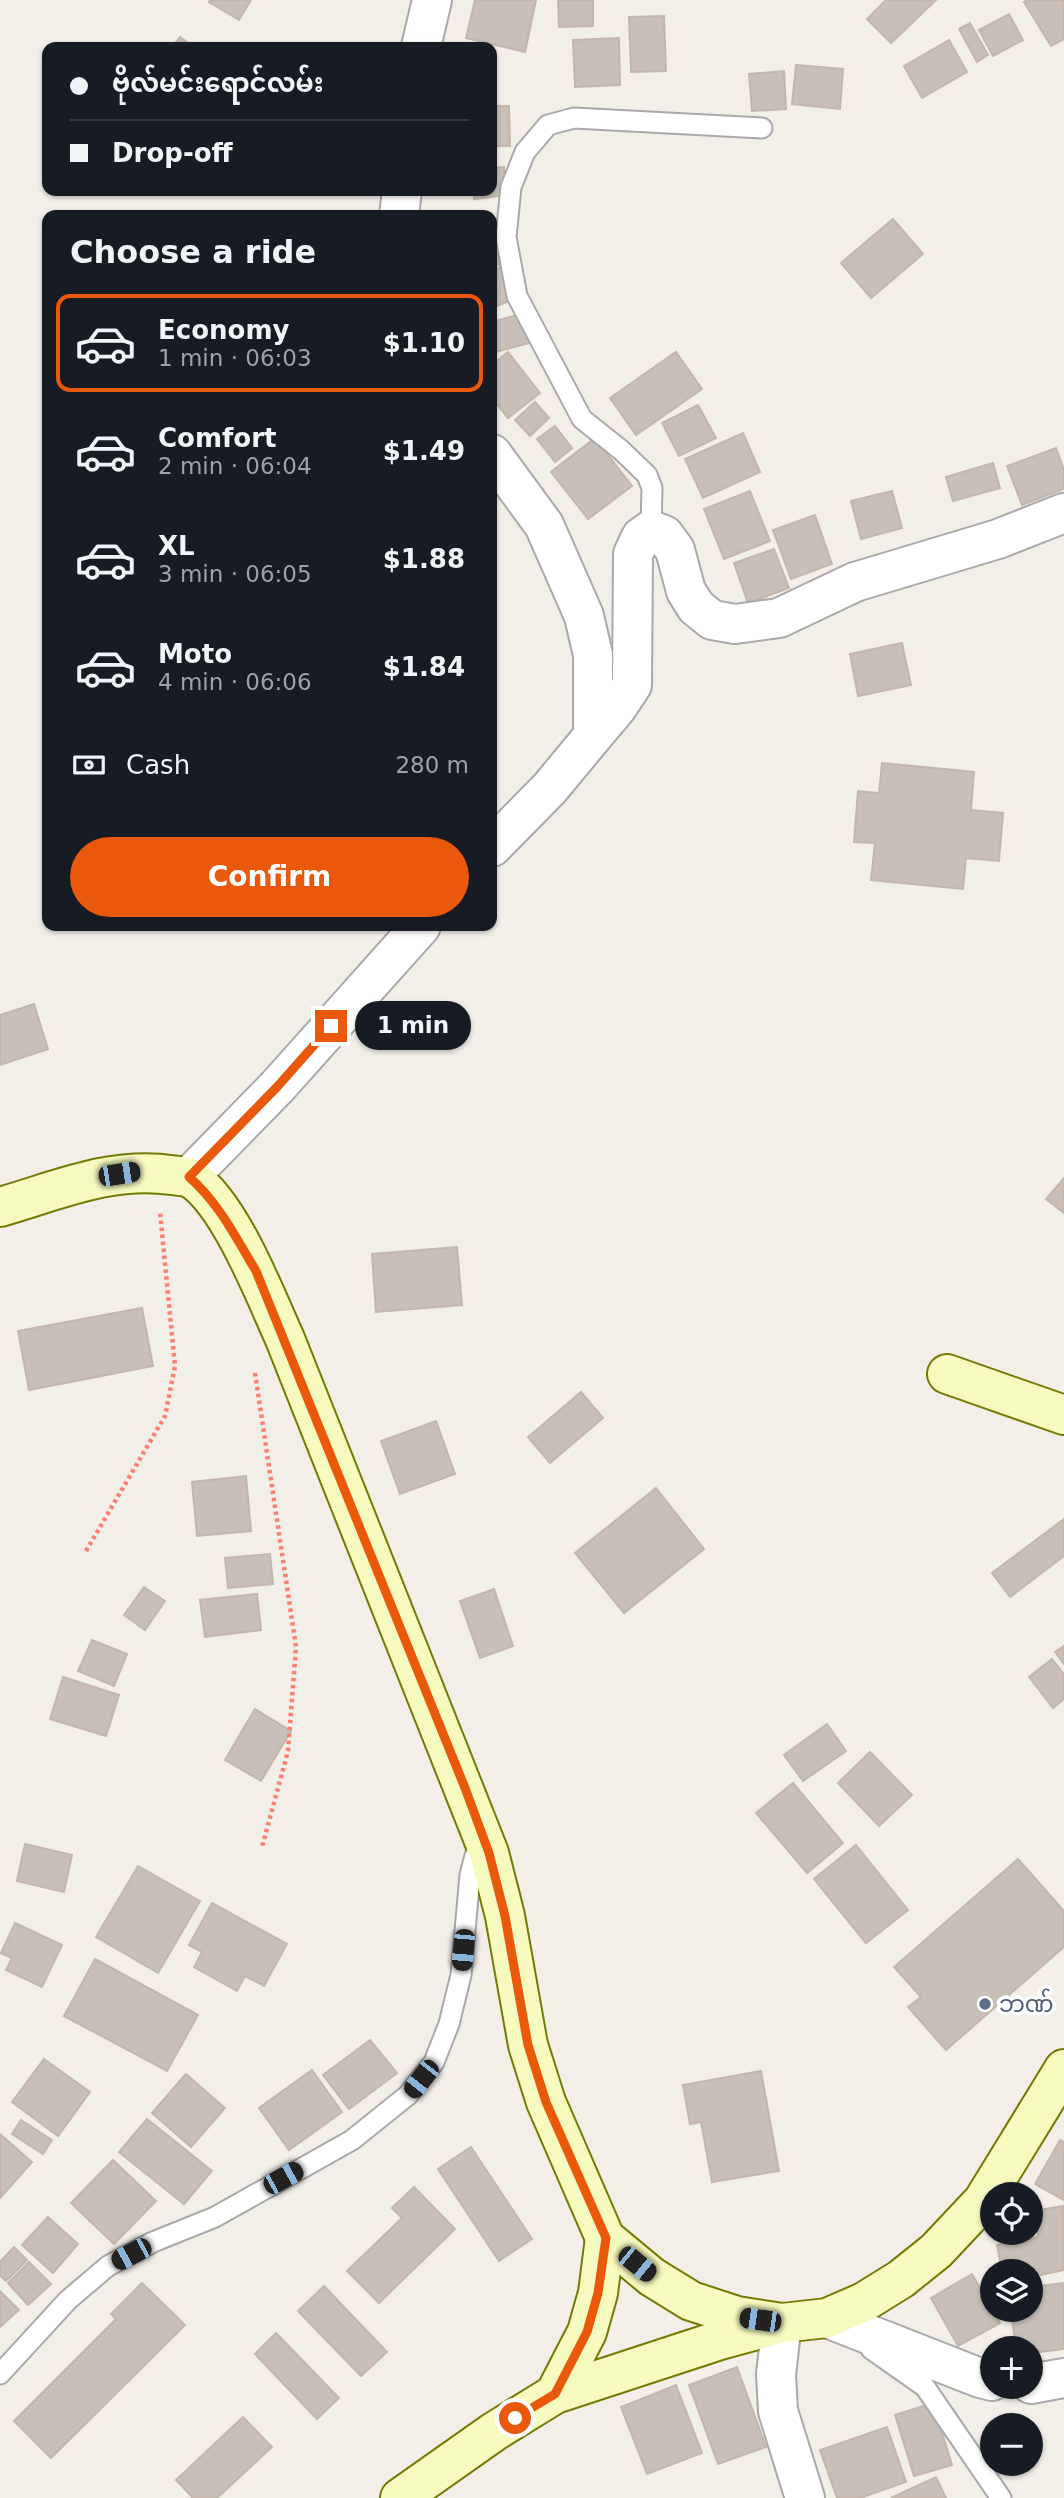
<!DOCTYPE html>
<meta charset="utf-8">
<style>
:root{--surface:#171b24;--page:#20242c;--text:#f1f3f6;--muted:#9ea1a6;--line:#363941;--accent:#ea580c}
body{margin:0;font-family:"DejaVu Sans","Noto Sans Myanmar",sans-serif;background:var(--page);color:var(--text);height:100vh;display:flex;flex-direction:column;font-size:26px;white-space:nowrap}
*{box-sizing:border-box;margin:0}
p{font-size:23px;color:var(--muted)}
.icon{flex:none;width:38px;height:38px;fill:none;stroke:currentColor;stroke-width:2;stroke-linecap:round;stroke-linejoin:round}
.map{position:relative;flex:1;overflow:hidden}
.sheet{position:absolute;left:42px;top:210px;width:455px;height:721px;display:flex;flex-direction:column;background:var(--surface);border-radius:14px;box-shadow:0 2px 5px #0004}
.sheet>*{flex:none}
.top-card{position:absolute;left:42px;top:42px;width:455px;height:154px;border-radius:14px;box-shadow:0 2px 5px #0004;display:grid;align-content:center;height:154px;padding:0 28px;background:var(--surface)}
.controls{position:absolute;left:980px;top:2182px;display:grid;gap:14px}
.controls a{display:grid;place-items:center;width:63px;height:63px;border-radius:50%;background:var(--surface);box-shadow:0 2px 5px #0004;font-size:35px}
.end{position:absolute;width:32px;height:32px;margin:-16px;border:9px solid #ea580c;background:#fff;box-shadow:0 0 0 4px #fff}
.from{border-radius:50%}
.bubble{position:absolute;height:49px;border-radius:24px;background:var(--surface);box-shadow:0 2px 5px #0004;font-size:23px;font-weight:800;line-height:49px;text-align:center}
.car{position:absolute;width:21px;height:42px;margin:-21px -10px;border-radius:9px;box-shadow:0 0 5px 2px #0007;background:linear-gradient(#222 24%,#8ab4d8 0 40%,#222 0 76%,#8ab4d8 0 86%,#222 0)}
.top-card b{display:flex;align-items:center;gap:24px;height:66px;font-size:26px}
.top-card b+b{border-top:2px solid var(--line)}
.top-card i{width:18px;height:18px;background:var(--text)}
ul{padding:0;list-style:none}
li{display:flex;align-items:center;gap:21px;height:98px;margin:0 14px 10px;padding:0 14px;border:4px solid transparent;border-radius:14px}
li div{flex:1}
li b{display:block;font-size:26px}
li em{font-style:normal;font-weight:800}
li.selected{border-color:var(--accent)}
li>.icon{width:63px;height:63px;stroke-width:1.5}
h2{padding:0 28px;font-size:32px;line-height:84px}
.pay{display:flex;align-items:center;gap:18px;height:77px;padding:0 28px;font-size:26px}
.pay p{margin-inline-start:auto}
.primary-button{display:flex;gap:14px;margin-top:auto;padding:14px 28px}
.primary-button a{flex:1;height:80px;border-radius:42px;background:var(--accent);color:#fff;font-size:28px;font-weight:800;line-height:80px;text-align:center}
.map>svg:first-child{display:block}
</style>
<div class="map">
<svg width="1064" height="2498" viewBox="0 0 1064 2498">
<rect width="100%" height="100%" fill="#f2efe9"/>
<!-- building -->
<g fill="#c7bfb8" stroke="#c4b6ab" stroke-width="2">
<polygon points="210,0 251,0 239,20 209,2"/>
<polygon points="475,0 536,0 525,52 466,38"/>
<polygon points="558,0 593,0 593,26 559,27"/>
<polygon points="886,0 936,0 891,43 867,19"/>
<polygon points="1027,0 1064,0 1064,39 1051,46 1024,2"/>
<polygon points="1009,14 1023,40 993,56 979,30"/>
<polygon points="664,16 666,71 631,72 629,17"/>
<polygon points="970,23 988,55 977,62 959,29"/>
<polygon points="180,37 194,47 172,47"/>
<polygon points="619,38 620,85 575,87 573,40"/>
<polygon points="949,40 967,72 922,98 904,66"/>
<polygon points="796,65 843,69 840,109 792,104"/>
<polygon points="784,71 786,109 752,111 749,74"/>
<polygon points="492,106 509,106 510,146 492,146"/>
<polygon points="504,167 507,195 474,199 474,191 492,191 492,168"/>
<polygon points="893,219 923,254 871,298 841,263"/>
<polygon points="492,229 496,229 500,265 492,266"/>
<polygon points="501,267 514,299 492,308 492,271"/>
<polygon points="521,314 529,343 492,353 492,322"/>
<polygon points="508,352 540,393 508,418 492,398 492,365"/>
<polygon points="676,352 702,389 636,435 610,398"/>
<polygon points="535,402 549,418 530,436 515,420"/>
<polygon points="698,405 716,438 679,456 662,423"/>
<polygon points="555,426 572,448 555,462 537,439"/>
<polygon points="743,433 760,472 703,498 685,459"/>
<polygon points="595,438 632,486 588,519 551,472"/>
<polygon points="1056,448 1064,470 1064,489 1022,505 1007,466"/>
<polygon points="993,463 1000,488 953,501 946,477"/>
<polygon points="750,491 770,541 724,559 704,509"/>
<polygon points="892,491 902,528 861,539 851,501"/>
<polygon points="815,515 832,564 791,579 773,530"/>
<polygon points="774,549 789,588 748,603 734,563"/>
<polygon points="902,643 911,685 858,696 850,654"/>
<polygon points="882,763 974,772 971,810 1003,813 999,861 966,858 963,889 871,880 875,843 854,842 858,791 879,793"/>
<polygon points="34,1004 48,1049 0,1065 0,1015"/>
<polygon points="1064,1178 1064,1213 1046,1199"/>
<polygon points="457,1247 462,1305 376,1312 372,1254"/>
<polygon points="142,1308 153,1366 29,1390 18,1331"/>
<polygon points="581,1392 603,1418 550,1463 528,1437"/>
<polygon points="436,1421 455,1474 400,1494 381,1441"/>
<polygon points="246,1476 251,1531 197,1536 192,1482"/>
<polygon points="656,1488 704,1549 624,1613 575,1553"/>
<polygon points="1064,1519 1064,1556 1010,1597 992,1573"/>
<polygon points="270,1554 273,1584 228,1588 225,1558"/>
<polygon points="144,1587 165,1601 145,1630 124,1615"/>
<polygon points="494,1589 513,1646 480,1658 460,1601"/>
<polygon points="257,1594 261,1630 205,1637 200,1600"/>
<polygon points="92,1640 127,1654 114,1686 78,1671"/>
<polygon points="1064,1646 1064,1664 1055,1652"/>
<polygon points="1052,1659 1064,1674 1064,1699 1053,1708 1029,1677"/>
<polygon points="63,1677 119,1695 106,1736 50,1719"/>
<polygon points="255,1709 291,1731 261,1781 225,1760"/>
<polygon points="827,1724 846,1751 803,1781 784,1755"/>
<polygon points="870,1752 912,1795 879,1826 838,1783"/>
<polygon points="793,1783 843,1843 807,1873 756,1813"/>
<polygon points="25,1844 72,1855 64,1892 17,1881"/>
<polygon points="856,1845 908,1910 866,1943 814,1879"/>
<polygon points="1018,1859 1064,1911 1064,1947 946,2050 908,2007 921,1997 894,1967"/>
<polygon points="138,1866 200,1901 158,1973 96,1937"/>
<polygon points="212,1903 287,1944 264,1986 245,1976 237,1991 194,1967 202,1952 189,1945"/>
<polygon points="15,1923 62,1945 42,1987 6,1970 12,1958 1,1953"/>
<polygon points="95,1959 198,2015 167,2071 64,2016"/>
<polygon points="370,2040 397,2073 349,2109 323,2075"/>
<polygon points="44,2059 90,2092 58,2136 12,2102"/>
<polygon points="312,2070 342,2112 289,2150 259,2108"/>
<polygon points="761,2071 779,2171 712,2182 701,2122 690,2124 683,2085"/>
<polygon points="186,2074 225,2108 191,2147 152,2113"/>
<polygon points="147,2119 212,2171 184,2204 119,2152"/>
<polygon points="21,2120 52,2140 43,2154 12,2134"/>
<polygon points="0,2134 32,2162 0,2198"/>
<polygon points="1060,2140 1064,2142 1064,2200 1035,2184"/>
<polygon points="471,2147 532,2239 499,2261 438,2169"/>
<polygon points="113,2160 156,2201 114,2244 71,2203"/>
<polygon points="414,2187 455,2229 379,2303 347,2271 402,2218 392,2208"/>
<polygon points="1063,2206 1064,2270 1031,2277 1031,2272 1002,2272 997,2245 1038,2237 1033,2211"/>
<polygon points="48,2217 78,2244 53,2273 22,2245"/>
<polygon points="14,2247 27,2260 6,2281 0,2275 0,2262"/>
<polygon points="29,2262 51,2284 28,2305 8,2283"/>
<polygon points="972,2274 1000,2323 958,2346 931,2298"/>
<polygon points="142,2283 185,2325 51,2458 14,2421 116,2319 111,2314"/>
<polygon points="1064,2283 1064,2349 1031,2353 1031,2348 1016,2348 1011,2312 1031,2310 1031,2287"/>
<polygon points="324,2286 387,2352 361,2376 298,2311"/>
<polygon points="0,2291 19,2310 0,2327"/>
<polygon points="276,2333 339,2398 317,2419 255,2354"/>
<polygon points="737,2367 766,2447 718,2464 689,2385"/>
<polygon points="676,2385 702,2453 647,2474 621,2407"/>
<polygon points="933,2403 952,2465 914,2476 895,2415"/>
<polygon points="243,2417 272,2447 217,2498 193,2498 176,2480"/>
<polygon points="887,2427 906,2482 860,2498 837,2498 820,2450"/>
<polygon points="936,2477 946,2498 891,2498"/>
</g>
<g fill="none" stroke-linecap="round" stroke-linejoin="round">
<defs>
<g id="lane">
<polyline points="651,530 652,488 647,475 621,450 582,419 517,296 506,237 511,187 525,152 548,125 574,118 762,128"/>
<polyline points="871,2349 925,2387 1001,2498"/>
<polyline points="0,2374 68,2300 108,2266 153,2242 215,2217 352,2140 408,2095 434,2062 449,2024 461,1975 470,1875 475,1856 484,1843"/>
</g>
<g id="street">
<polyline points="421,47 432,0"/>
<polyline points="399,215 402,191"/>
<polyline points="492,454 544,525 584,616 593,655 593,736 550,788 492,847"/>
<polyline points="593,736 616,709 632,685 633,554 641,537 651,530 664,535 675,550 686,591 696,607 712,620 735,624 779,618 855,582 998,539 1064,513"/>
<polyline points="189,1177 277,1087 421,926"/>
<polyline points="827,2318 980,2378 992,2381"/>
<polyline points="782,2323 776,2374 778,2411 805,2498"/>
<polyline points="1031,2384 1064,2378"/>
</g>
<g id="secondary">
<path d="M0,1207c56,-16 112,-41 171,-32 7,1 15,1 21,4 38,25 74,118 93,160l204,514 16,63 23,129 18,57 59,136 47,39 39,24 46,15 45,7"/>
<polyline points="947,1374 1064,1415"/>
<polyline points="555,2394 587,2332 598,2293 605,2238"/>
<polyline points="400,2498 495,2431 555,2394 720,2340 782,2323 827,2318 864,2302 901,2279 936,2251 983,2201 1064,2069"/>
</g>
</defs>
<!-- lane casing -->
<use href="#lane" stroke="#a9a9a9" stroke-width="23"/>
<!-- street casing -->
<use href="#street" stroke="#a9a9a9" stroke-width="42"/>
<!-- secondary casing -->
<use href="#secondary" stroke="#707d05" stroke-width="42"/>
<!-- path -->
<g stroke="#fa8072" stroke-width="4.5" stroke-dasharray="3.5 3.5" stroke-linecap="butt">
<polyline points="255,1373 296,1647 288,1751 262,1847"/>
<polyline points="86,1551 165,1416 175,1366 160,1212"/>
</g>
<!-- lane -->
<use href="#lane" stroke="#fff" stroke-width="19"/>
<!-- street -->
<use href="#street" stroke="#fff" stroke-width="38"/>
<!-- secondary -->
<use href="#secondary" stroke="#f7fabf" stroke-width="38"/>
</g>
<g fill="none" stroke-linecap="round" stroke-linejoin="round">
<!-- route -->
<path stroke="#ea580c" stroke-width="9" d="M331,1026l-54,61 -88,90c30,26 47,61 67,94l209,517 24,65 16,63 23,129 18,57 60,136 -8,55 -11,39 -32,62 -40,24"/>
</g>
<!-- markers -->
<circle fill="#5c6f8a" stroke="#fff" stroke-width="2.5" cx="985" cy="2004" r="7"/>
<g text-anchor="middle" stroke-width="7" stroke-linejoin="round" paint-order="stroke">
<!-- service labels -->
<g font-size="23" fill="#4e5e75" stroke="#fff" text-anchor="start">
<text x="999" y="2012">ဘဏ်</text>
</g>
</g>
</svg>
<div class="controls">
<a><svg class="icon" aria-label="locate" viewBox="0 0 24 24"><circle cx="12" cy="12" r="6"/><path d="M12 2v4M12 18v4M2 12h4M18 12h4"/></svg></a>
<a><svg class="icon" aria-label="layers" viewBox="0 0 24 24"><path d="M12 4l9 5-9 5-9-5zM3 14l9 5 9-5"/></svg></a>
<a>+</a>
<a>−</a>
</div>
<i class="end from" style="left:515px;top:2418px"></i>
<i class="end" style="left:331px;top:1026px"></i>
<div class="bubble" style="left:355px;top:1001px;width:116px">1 min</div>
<i class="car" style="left:119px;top:1174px;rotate:81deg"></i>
<i class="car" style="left:463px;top:1950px;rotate:185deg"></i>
<i class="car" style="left:421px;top:2079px;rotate:218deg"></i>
<i class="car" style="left:283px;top:2178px;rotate:61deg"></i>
<i class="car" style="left:131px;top:2254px;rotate:242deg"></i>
<i class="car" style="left:637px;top:2264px;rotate:129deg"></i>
<i class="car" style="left:760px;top:2320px;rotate:278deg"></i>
<div class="top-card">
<b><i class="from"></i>ဗိုလ်‌မင်းရောင်‌လမ်း</b>
<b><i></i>Drop-off</b>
</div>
<section class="sheet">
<h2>Choose a ride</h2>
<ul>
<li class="selected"><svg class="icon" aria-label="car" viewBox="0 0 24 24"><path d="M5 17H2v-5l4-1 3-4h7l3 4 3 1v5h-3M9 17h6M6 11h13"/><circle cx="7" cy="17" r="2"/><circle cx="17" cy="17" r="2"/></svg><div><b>Economy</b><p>1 min · 06:03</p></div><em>$1.10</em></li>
<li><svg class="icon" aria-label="car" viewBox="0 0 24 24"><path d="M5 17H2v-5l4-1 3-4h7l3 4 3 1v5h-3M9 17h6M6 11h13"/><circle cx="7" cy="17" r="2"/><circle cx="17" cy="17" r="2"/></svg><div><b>Comfort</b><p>2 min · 06:04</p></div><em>$1.49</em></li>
<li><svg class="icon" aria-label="car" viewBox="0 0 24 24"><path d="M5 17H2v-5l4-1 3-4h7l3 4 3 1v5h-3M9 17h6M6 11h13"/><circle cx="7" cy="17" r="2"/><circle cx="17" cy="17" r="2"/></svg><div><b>XL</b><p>3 min · 06:05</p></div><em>$1.88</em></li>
<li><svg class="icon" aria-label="car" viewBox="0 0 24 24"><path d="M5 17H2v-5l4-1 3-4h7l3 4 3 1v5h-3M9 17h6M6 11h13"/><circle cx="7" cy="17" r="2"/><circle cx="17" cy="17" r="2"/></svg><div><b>Moto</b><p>4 min · 06:06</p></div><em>$1.84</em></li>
</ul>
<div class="pay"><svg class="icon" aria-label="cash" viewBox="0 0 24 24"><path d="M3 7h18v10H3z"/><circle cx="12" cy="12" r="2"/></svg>Cash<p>280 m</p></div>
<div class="primary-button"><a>Confirm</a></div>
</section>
</div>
